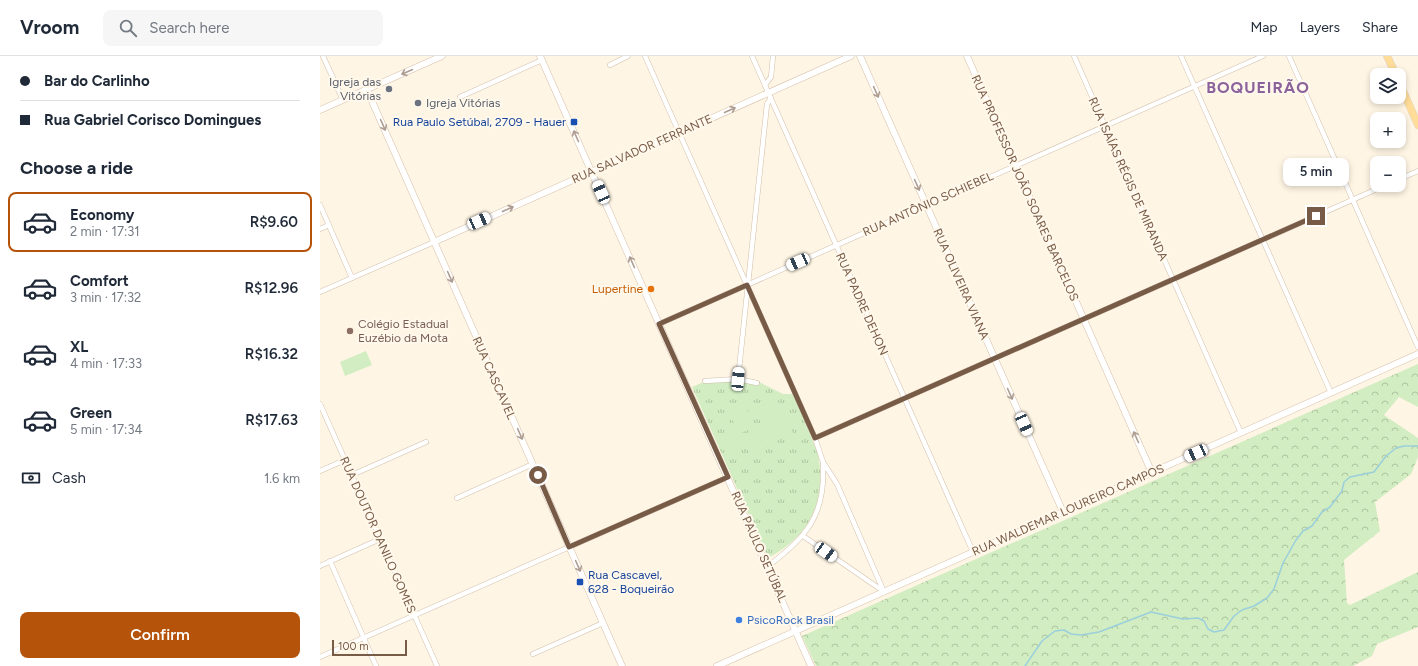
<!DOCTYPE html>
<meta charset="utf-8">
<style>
:root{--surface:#fff;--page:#f6f6f7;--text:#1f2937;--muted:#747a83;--line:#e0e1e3;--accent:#b45309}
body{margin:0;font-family:Figtree,sans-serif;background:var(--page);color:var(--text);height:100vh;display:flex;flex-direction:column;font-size:15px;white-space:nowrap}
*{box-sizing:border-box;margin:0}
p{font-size:13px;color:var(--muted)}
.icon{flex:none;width:22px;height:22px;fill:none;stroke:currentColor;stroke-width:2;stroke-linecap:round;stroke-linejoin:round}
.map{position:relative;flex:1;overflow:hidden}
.panel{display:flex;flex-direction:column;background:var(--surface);width:320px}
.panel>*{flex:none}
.hud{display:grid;align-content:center;height:88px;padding:0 20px;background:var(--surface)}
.buttons{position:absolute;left:1050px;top:12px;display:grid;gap:8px}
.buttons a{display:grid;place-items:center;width:36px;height:36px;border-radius:8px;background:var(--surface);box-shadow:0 2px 6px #0003;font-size:20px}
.scale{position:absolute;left:12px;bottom:10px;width:75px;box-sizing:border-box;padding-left:4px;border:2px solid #785b47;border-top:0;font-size:11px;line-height:14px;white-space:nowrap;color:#785b47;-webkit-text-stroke:3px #fff8eb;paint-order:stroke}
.end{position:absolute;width:18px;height:18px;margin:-9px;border:5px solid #785b47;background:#fff;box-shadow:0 0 0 2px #fff}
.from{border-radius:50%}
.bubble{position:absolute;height:28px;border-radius:8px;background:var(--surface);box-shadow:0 2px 6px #0003;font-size:13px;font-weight:600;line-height:28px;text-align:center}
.car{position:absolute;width:12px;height:24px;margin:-12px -6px;border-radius:5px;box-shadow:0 0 3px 1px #0007;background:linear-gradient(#fff 24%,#345 0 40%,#fff 0 76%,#345 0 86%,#fff 0)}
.hud b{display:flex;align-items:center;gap:14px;height:38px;font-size:15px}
.hud b+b{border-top:1px solid var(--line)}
.hud i{width:10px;height:10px;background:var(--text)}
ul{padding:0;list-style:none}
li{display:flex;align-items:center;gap:12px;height:60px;margin:0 8px 6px;padding:0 12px;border:2px solid transparent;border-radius:8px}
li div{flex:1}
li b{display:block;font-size:15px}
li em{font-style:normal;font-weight:600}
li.current{border-color:var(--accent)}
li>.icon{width:36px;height:36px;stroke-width:1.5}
h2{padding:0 20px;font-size:18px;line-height:48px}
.pay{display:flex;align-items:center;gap:10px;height:44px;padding:0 20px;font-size:15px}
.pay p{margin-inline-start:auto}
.action{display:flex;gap:8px;margin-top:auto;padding:8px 20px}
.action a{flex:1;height:46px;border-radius:8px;background:var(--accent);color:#fff;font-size:16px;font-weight:600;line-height:46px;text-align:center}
header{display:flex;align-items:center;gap:24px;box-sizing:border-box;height:56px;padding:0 20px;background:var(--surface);border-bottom:1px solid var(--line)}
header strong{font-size:19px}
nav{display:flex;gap:22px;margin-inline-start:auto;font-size:14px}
.search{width:280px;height:36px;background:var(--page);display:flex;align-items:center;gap:10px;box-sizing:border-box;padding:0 14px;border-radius:8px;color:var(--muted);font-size:15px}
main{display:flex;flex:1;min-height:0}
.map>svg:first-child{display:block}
</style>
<header>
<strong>Vroom</strong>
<div class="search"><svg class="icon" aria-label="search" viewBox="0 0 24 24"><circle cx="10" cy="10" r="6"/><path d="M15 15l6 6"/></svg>Search here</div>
<nav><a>Map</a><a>Layers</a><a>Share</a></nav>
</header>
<main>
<section class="panel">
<div class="hud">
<b><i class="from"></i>Bar do Carlinho</b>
<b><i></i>Rua Gabriel Corisco Domingues</b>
</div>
<h2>Choose a ride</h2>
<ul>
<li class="current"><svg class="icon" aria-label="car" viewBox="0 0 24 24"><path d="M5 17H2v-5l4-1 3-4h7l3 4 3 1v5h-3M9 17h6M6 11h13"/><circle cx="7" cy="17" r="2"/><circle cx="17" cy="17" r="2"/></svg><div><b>Economy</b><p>2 min · 17:31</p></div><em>R$9.60</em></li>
<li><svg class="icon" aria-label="car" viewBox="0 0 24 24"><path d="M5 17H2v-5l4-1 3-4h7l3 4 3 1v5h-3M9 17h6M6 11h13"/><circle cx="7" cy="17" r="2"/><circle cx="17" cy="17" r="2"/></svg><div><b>Comfort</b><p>3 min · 17:32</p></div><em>R$12.96</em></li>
<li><svg class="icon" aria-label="car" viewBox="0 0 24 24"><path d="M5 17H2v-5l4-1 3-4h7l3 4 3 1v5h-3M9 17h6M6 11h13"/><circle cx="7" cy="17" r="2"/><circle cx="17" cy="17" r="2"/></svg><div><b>XL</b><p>4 min · 17:33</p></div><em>R$16.32</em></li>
<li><svg class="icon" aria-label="car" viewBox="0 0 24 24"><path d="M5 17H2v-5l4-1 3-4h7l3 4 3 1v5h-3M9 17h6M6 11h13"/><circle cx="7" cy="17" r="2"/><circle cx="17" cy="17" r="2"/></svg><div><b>Green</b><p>5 min · 17:34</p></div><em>R$17.63</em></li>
</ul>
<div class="pay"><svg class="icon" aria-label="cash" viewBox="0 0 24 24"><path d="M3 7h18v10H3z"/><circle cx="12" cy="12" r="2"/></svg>Cash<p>1.6 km</p></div>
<div class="action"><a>Confirm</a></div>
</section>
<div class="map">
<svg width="1098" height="610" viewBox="0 0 1098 610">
<defs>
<pattern id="forest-crowns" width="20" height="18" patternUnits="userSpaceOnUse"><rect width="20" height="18" fill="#d1edc1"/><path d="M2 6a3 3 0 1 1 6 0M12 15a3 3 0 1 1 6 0" fill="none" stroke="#aec39f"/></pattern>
<pattern id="park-tufts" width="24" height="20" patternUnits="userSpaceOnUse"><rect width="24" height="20" fill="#d1edc1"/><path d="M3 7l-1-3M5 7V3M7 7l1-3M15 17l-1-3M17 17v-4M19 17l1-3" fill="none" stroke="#aec39f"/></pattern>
</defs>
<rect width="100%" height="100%" fill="#fef5e4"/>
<!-- forest -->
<polygon fill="url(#forest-crowns)" points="1098,308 1098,351 1079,341 1064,359 1098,382 1098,401 1091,418 1055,446 1060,475 1024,504 1027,547 1030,549 1098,516 1098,571 1057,588 1052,600 1033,610 496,610 482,580"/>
<!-- park -->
<path fill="url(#park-tufts)" d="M395,324l33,2 10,3 1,-3 24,12h11l24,60c9,47 -8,82 -50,104l-76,-171 14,-6z"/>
<!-- pitch -->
<g fill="#d1edc1">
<polygon points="46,295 52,309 25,320 20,306"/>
<polygon points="457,343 473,377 450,387 435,353"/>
<polygon points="424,347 435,371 419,378 408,354"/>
<polygon points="414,374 423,393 411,398 403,379"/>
<polygon points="436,375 446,397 432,403 422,381"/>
</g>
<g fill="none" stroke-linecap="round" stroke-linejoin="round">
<!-- stream -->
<polyline stroke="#9ccfdc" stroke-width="1.5" points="705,610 722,585 735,575 744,574 751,578 761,579 779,576 831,556 863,563 878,562 884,565 888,573 894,576 904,574 914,560 922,554 934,550 947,542 954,533 963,507 976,484 983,475 992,470 1002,456 1010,451 1022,435 1024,426 1030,421 1054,416 1066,400 1076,392 1084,390 1098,390"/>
<defs>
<g id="street">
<polyline points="3,0 23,44"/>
<polyline points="325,0 495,382 503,406 517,428 564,536"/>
<polyline points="432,0 653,496"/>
<polyline points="754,0 921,377"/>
<polyline points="861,0 1011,337"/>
<polyline points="969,0 1098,291"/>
<polyline points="290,9 308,0"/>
<polyline points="445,29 451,21 453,0"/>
<polyline points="140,41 222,4"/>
<polyline points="1079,123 1098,115"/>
<polyline points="0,149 32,222"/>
<polyline points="0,173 9,169"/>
<polyline points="0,236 114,186"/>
<polyline points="339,268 943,0"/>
<polyline points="418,323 447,48 451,42"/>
<polyline points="385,325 418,323 437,327"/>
<polyline points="0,348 117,610"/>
<polyline points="495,382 1066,129"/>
<polyline points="0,415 25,404"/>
<polyline points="32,419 106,386"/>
<polyline points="137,442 213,408"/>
<polyline points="483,480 563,535"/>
<polyline points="10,505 56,610"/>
<polyline points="0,510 60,483"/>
<path d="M447,511c40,-31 59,-51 56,-105"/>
<polyline points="213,598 283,567"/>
<polyline points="0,601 408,421"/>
</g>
<g id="secondary">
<polyline points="220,0 491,610"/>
<polyline points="540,0 743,456"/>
<polyline points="647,0 832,417"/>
<polyline points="47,34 302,610"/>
<polyline points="0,54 122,0"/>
<polyline points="114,186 531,0"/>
<polyline points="397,610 1098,298"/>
</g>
<g id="primary">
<polyline points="1067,0 1076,19"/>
<polyline points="1079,26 1098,69"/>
</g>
</defs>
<!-- street casing -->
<use href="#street" stroke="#d2bfab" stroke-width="5.5"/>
<!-- secondary casing -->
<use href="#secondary" stroke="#d6bfa9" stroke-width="7"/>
<!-- primary casing -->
<use href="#primary" stroke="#dcd4cf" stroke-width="8"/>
<!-- street -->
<use href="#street" stroke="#fff" stroke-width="4.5"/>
<!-- secondary -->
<use href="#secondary" stroke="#fff" stroke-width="6"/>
<!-- primary -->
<use href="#primary" stroke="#fd9" stroke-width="7"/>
</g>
<!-- one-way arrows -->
<defs><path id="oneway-shaft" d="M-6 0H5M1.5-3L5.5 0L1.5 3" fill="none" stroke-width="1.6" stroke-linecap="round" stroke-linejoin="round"/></defs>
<g stroke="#ae9d91">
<use href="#oneway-shaft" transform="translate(87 16) rotate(156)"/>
<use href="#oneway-shaft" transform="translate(556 36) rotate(66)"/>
<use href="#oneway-shaft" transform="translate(410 54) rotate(-24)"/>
<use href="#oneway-shaft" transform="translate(63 69) rotate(66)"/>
<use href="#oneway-shaft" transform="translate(256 80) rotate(-114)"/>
<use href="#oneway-shaft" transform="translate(597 129) rotate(66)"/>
<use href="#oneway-shaft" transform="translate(188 153) rotate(-24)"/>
<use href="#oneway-shaft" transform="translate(312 206) rotate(-114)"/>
<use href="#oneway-shaft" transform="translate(130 221) rotate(66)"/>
<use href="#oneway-shaft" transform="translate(690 338) rotate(66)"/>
<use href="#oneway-shaft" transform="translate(200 378) rotate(66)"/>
<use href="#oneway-shaft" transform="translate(816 381) rotate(-114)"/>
<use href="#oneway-shaft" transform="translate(258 510) rotate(66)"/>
</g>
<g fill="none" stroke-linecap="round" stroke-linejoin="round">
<!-- route -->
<polyline stroke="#785b47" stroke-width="5" points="218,419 249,491 408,421 339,268 427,229 495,382 996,160"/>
</g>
<!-- markers -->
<g fill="#6b7280" stroke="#fff8eb" stroke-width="1.5">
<circle cx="69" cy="33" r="4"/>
<circle cx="98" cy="47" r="4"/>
</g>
<g fill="#1a4fb4" stroke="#fff8eb" stroke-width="1.5">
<rect x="250" y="62" width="8" height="8" rx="2"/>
<rect x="256" y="522" width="8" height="8" rx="2"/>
</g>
<circle fill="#e8710a" stroke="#fff8eb" stroke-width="1.5" cx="331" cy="233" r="4"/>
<circle fill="#8d6e63" stroke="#fff8eb" stroke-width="1.5" cx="30" cy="275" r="4"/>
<circle fill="#3f7fe0" stroke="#fff8eb" stroke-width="1.5" cx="419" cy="564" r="4"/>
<g text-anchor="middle" stroke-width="4" stroke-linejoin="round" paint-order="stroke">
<!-- worship labels -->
<g font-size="12" fill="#5b616d" stroke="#fff8eb" text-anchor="end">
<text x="61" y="30">Igreja das<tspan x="61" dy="14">Vitórias</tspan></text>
<text x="106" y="51" text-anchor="start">Igreja Vitórias</text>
</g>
<!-- transit labels -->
<g font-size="12" fill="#164399" stroke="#fff8eb" text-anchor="end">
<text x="246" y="70">Rua Paulo Setúbal, 2709 - Hauer</text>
<text x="268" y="523" text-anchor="start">Rua Cascavel,<tspan x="268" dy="14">628 - Boqueirão</tspan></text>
</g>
<!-- street labels -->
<g font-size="12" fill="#785b47" stroke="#fff8eb">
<text transform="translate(322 93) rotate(-24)" y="4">RUA SALVADOR FERRANTE</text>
<text transform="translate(808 123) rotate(66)" y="4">RUA ISAÍAS RÉGIS DE MIRANDA</text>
<text transform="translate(705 132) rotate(66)" y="4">RUA PROFESSOR JOÃO SOARES BARCELOS</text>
<text transform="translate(608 148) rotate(-24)" y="4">RUA ANTÔNIO SCHIEBEL</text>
<text transform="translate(641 228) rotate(66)" y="4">RUA OLIVEIRA VIANA</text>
<text transform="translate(542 248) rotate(66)" y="4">RUA PADRE DEHON</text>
<text transform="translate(174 322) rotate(66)" y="4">RUA CASCAVEL</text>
<text transform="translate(748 454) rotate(-24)" y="4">RUA WALDEMAR LOUREIRO CAMPOS</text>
<text transform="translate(58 479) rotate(66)" y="4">RUA DOUTOR DANILO GOMES</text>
<text transform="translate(439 491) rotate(66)" y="4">RUA PAULO SETÚBAL</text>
</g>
<!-- food labels -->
<g font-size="12" fill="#c56008" stroke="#fff8eb" text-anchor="end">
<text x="323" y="237">Lupertine</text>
</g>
<!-- education labels -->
<g font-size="12" fill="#785e54" stroke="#fff8eb" text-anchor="start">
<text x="38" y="272">Colégio Estadual<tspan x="38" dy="14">Euzébio da Mota</tspan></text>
</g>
<!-- shop labels -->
<g font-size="12" fill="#366cbe" stroke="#fff8eb" text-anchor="start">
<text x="427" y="568">PsicoRock Brasil</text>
</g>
<!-- district labels -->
<g font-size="16" font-weight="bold" letter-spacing="1" fill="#8b629c" stroke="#fff8eb">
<text x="938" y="37">BOQUEIRÃO</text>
</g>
</g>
</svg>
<div class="buttons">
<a><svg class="icon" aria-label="layers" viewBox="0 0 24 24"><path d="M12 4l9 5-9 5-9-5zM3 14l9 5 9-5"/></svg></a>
<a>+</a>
<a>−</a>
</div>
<div class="scale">100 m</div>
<i class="end from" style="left:218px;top:419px"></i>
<i class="end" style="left:996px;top:160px"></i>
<div class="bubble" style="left:963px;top:102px;width:66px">5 min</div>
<i class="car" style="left:281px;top:136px;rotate:336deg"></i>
<i class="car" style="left:159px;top:165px;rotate:66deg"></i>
<i class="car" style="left:478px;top:206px;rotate:246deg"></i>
<i class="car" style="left:418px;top:323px;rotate:5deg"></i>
<i class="car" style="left:704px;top:368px;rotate:156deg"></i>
<i class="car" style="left:876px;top:397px;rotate:246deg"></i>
<i class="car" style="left:506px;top:496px;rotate:125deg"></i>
</div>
</main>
